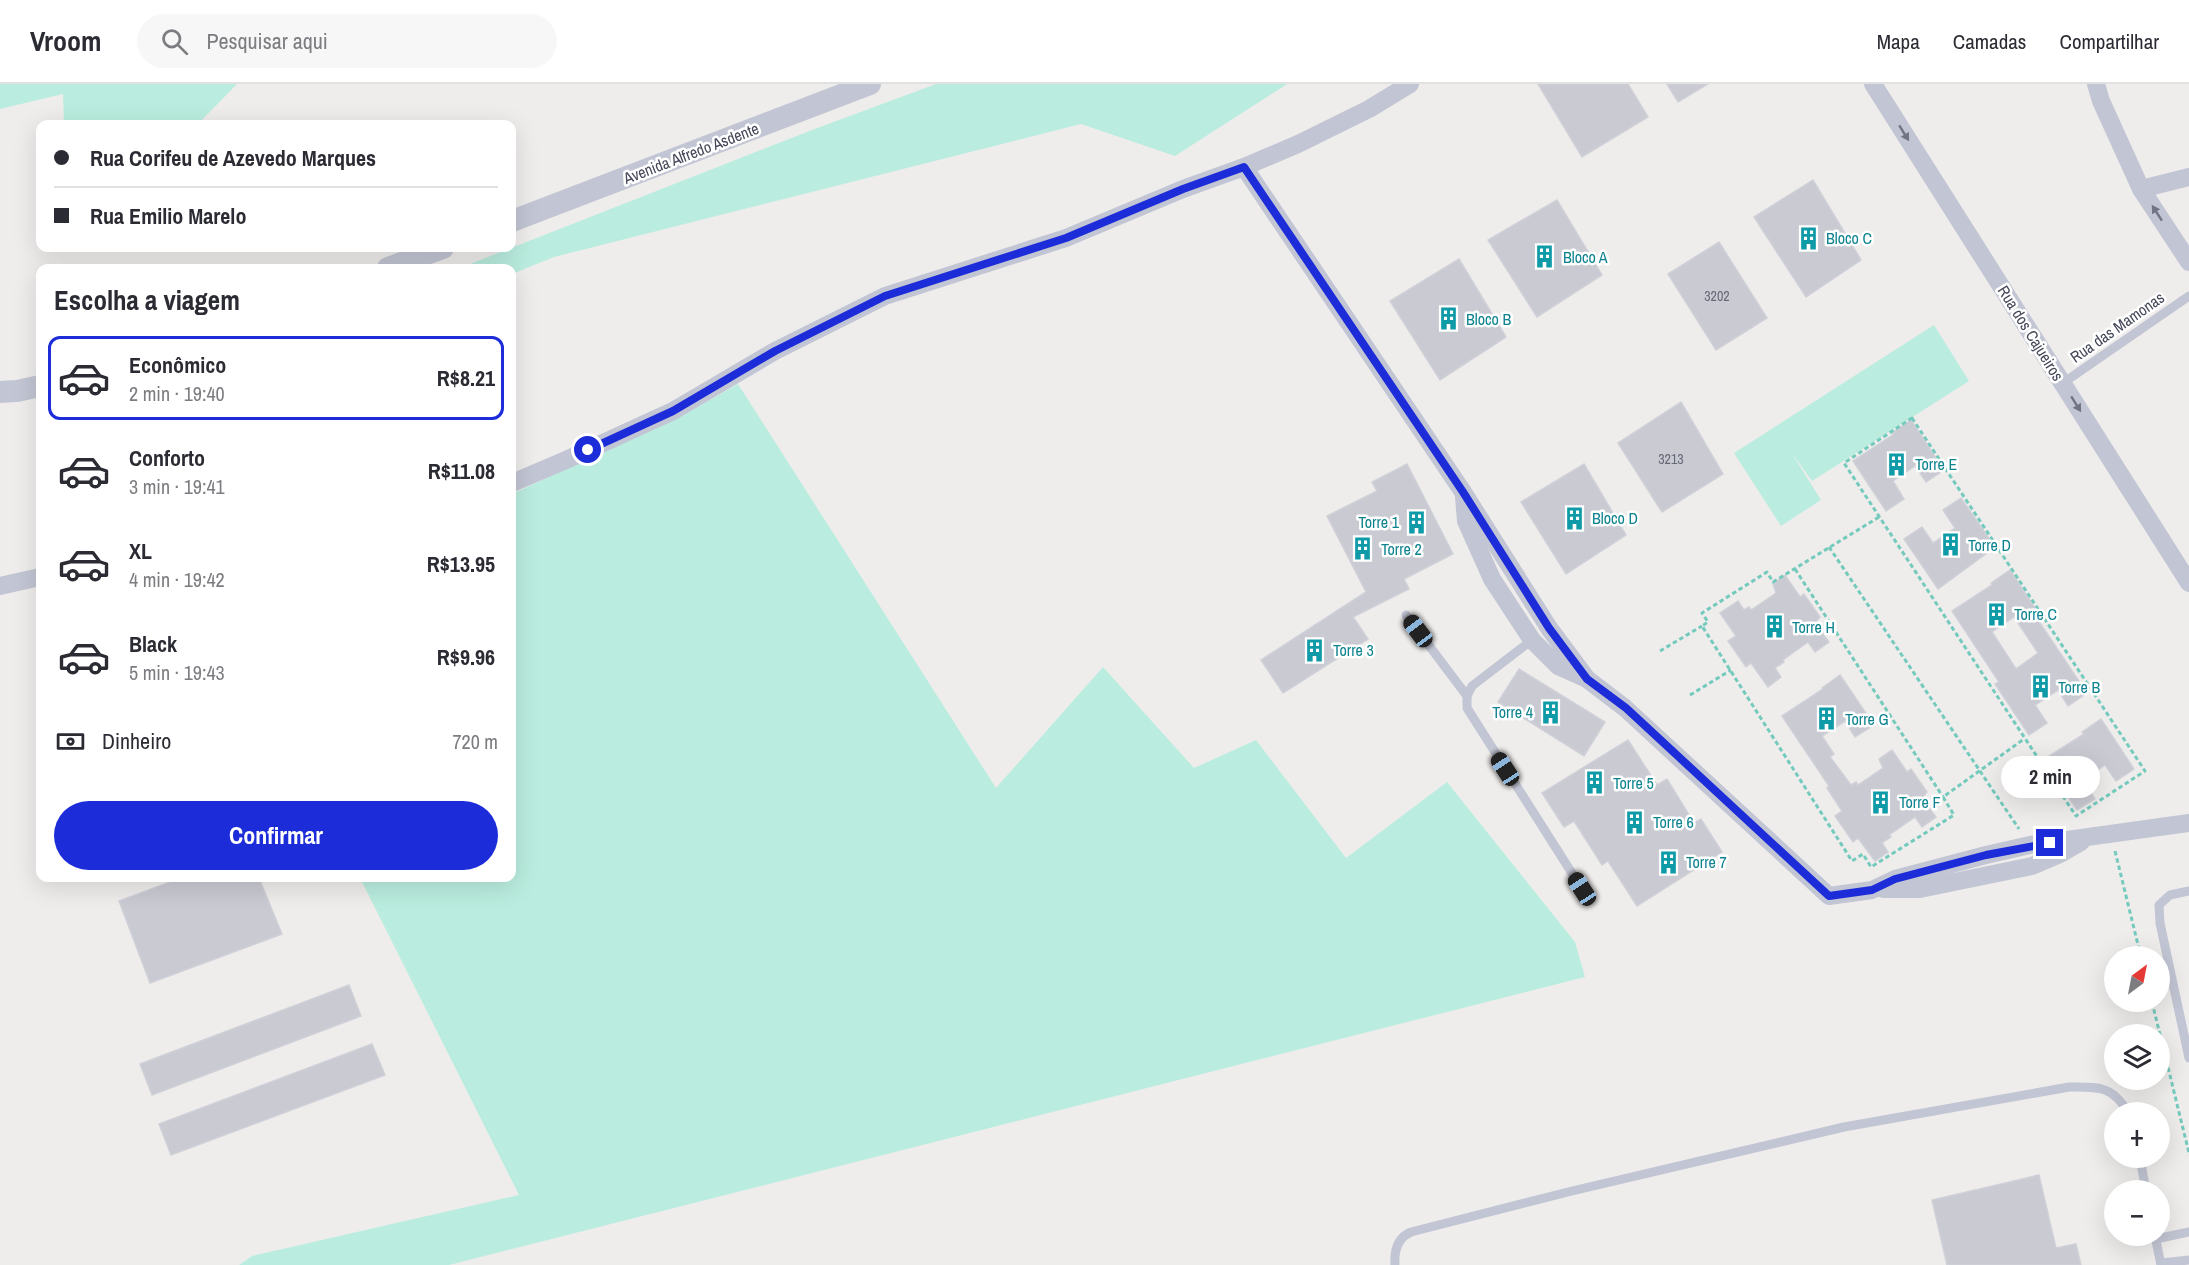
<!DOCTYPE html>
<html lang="pt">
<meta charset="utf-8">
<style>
:root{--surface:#fff;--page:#f7f7f7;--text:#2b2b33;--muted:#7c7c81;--line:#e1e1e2;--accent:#1c2cd9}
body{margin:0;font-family:"Archivo Narrow",sans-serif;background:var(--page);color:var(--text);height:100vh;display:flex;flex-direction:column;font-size:22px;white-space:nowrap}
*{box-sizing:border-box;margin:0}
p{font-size:20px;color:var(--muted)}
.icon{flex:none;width:33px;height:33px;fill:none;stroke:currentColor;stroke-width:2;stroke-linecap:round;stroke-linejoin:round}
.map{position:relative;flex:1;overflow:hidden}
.side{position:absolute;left:36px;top:180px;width:480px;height:618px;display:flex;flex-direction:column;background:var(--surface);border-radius:12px;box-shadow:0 6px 24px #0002}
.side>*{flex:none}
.guide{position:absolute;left:36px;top:36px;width:480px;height:132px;border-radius:12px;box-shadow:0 6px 24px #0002;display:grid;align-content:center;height:132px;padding:0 18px;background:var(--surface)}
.needle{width:39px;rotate:32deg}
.tools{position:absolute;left:2104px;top:862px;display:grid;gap:12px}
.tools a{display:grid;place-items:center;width:66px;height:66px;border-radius:50%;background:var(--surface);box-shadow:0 6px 24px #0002;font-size:30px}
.end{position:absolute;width:27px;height:27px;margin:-14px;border:8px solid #1c2cd9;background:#fff;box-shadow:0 0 0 3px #fff}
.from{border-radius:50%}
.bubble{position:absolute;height:42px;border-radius:21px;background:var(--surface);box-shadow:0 6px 24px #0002;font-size:20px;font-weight:800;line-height:42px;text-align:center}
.car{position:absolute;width:18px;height:36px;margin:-18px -9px;border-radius:8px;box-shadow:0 0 4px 2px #0007;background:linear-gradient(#222 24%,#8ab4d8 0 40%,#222 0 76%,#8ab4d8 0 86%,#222 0)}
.guide b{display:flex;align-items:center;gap:21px;height:57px;font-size:22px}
.guide b+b{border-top:2px solid var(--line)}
.guide i{width:15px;height:15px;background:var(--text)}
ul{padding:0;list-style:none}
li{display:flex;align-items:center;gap:18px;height:84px;margin:0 12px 9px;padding:0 6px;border:3px solid transparent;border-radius:12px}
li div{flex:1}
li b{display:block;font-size:22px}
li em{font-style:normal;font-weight:800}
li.current{border-color:var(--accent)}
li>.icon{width:54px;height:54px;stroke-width:1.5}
h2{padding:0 18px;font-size:27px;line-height:72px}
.pay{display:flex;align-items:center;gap:15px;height:66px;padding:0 18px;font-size:22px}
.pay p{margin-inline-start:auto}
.button{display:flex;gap:12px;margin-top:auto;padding:12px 18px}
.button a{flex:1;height:69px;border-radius:36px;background:var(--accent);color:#fff;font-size:24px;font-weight:800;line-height:69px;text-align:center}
header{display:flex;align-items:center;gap:36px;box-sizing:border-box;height:84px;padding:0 30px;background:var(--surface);border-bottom:2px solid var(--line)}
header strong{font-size:28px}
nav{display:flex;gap:33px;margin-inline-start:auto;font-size:21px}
.search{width:420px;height:54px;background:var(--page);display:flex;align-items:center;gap:15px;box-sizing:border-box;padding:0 21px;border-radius:33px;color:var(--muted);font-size:22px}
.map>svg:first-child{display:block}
</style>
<header>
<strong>Vroom</strong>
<div class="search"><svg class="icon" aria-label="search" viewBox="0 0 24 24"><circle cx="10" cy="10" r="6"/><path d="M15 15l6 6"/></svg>Pesquisar aqui</div>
<nav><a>Mapa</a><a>Camadas</a><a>Compartilhar</a></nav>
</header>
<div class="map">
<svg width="2189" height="1181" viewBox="0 0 2189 1181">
<rect width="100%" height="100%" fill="#efedec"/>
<!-- green -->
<g fill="#baeddf">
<polygon points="0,0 237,0 198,40 64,40 63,10 0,25"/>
<polygon points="936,0 1287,0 1175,72 1081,40 554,173 512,190 512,184 460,184 812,46"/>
<polygon points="1934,241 1969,297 1812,397 1791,368 1821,416 1781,442 1734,369"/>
<polygon points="738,300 996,704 1103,583 1194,684 1256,656 1346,774 1447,698 1575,858 1585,893 449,1181 239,1181 252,1172 519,1111 360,794 512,794 512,410 681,332"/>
</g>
<!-- building -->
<g fill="#c9cad2" stroke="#d0d0d8" stroke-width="1.5" fill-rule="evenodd">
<polygon points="1538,0 1628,0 1648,33 1582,73"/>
<polygon points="1667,0 1708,0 1678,18"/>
<polygon points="1813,96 1861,176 1806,213 1754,133"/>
<polygon points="1557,116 1602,191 1537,233 1488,156"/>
<polygon points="1719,158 1767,234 1716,266 1668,190"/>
<polygon points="1459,175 1506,253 1440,296 1390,217"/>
<polygon points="1681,318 1723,390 1662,428 1618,359"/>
<polygon points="1911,336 1944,386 1926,398 1915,382 1893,397 1904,415 1886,427 1853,377 1893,351 1892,349"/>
<polygon points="1407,380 1453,470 1404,495 1409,505 1353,533 1368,555 1283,609 1261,576 1366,508 1327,432 1377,407 1372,398"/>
<polygon points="1584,380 1626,451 1566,490 1521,418"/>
<polygon points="1961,414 1995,463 1938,505 1904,455 1922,443 1933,459 1955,444 1943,426"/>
<path d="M2010,486l33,50 -3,3 47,70 -19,13 -10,-16 -23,15 12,18 -18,12 -34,-51 4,-2 -47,-71 40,-26 -1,-2zM2014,533l24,36 -22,16 -24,-37z"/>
<polygon points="1785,491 1800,513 1804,510 1820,533 1815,539 1829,558 1815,568 1808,558 1783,576 1784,578 1775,584 1781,593 1768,603 1751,579 1746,583 1728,557 1736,552 1720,529 1738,517 1744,526 1749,523 1751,526 1776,509 1773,500"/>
<polygon points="1519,585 1605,638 1584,672 1498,618"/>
<polygon points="1840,591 1874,641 1855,653 1845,637 1822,652 1834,670 1830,673 1851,701 1856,698 1858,701 1883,684 1879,675 1892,666 1907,688 1911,685 1927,708 1922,714 1936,733 1922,743 1915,733 1889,751 1891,753 1882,759 1888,768 1875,777 1858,754 1853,758 1835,732 1842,727 1827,704 1829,702 1782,632 1823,605 1822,604"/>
<polygon points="2101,635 2134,685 2116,697 2105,681 2083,696 2095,715 2077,726 2043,676 2084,650 2082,648"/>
<polygon points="1628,656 1657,701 1667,695 1694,739 1701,735 1722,768 1637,822 1608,777 1602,781 1574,737 1564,743 1542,709"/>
<polygon points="181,794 259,794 282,850 150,899 119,817"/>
<polygon points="349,901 361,932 152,1011 140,980"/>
<polygon points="372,960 385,991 171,1071 159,1040"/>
<polygon points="2039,1091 2056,1164 2076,1160 2081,1181 1947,1181 1932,1116"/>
</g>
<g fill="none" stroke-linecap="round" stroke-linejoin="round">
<!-- path -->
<g stroke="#73cabd" stroke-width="3" stroke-dasharray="4.5 3" stroke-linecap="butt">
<polygon points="1912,334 2145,687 2076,732 1844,379"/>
<polyline points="1879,433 1773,498 1767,488 1702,529 1708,538 1702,542 1852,777 1863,770 1871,783 1954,731 1943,713 2024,655"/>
<polyline points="1829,463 2019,745"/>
<polyline points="1795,485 1943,713"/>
<polyline points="1660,567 1702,542"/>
<polyline points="1690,611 1731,586"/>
<polyline points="2115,767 2141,873"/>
<polyline points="2152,918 2189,1069"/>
</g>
<!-- service -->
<g stroke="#c2c5d3" stroke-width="9">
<polyline points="2063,299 2189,212"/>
<polyline points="1406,531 1467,612"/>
<polyline points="1532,556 1472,602 1467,612 1467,624 1582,805"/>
<polyline points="2189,807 2170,811 2159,821 2160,839 2189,974"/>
<polyline points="2140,1074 2146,1107"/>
<polyline points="2155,1152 2161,1181"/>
<polyline points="2156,1155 2189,1148"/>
<polyline points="2161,1179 2189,1176"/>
<path d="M1395,1181c-1,-14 2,-27 16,-33l161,-41 272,-64 225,-40c28,0 44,-2 59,26"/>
</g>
<!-- minor -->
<g stroke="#c2c5d3" stroke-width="18">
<polyline points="1873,0 2189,499"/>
<polyline points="2096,0 2101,17 2141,105 2189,178"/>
<polyline points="1244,83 1463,408 1549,544 1587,595 1625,624 1829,812 1872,806 1895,795 1986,771 2030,761 2189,739"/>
<polyline points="2141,105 2189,93"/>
<polyline points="512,399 566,376 673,327 775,267 885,212 1066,154 1183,105 1244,83 1298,60 1369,25 1410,0"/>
<polyline points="1464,413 1466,437 1492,495 1532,556 1558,582 1585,594"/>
<polyline points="0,502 40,493"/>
<polyline points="1883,805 1920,805 2032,782 2060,770 2081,758"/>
</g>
<!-- tertiary -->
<g stroke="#c2c5d3" stroke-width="22">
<polyline points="512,137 870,0"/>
<polyline points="388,184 443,164"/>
<polyline points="0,308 17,307 40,302"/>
</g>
</g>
<!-- one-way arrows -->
<defs><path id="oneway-solid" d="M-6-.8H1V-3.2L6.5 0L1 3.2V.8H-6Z" transform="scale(1.5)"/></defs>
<g fill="#717484">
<use href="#oneway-solid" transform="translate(1904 49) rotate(58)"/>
<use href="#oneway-solid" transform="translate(2157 129) rotate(-123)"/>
<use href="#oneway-solid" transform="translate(2076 320) rotate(58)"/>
</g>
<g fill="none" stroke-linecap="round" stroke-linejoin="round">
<!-- route -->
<polyline stroke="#1c2cd9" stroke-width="8" points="588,366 673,327 775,267 885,212 1066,154 1183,105 1244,83 1463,408 1549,544 1587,595 1626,624 1829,812 1872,806 1895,795 1986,771 2050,759"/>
</g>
<!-- icons -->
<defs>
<symbol id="building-bare" viewBox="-9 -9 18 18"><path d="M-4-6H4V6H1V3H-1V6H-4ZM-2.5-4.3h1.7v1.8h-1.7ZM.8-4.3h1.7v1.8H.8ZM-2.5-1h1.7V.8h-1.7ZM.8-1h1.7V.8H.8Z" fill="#0f9aa8" stroke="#fff" stroke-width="2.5" paint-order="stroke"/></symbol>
</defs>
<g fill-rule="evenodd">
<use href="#building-bare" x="1792" y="138" width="33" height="33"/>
<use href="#building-bare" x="1528" y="156" width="33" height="33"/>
<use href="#building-bare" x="1432" y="218" width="33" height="33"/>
<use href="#building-bare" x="1880" y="364" width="33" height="33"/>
<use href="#building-bare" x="1558" y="418" width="33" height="33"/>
<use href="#building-bare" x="1400" y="422" width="33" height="33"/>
<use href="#building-bare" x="1934" y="444" width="33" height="33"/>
<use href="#building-bare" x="1346" y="448" width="33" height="33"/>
<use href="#building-bare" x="1980" y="514" width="33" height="33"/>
<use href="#building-bare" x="1758" y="526" width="33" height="33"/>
<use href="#building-bare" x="1298" y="550" width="33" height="33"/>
<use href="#building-bare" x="2024" y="586" width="33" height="33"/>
<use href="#building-bare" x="1534" y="612" width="33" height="33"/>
<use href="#building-bare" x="1810" y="618" width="33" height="33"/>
<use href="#building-bare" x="1578" y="682" width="33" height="33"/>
<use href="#building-bare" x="1864" y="702" width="33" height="33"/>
<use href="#building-bare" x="1618" y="722" width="33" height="33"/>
<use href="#building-bare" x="1652" y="762" width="33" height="33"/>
</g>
<g text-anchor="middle" stroke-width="5" stroke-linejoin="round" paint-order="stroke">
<!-- number labels -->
<g font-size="14" fill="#666877">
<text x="1717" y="217">3202</text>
<text x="1671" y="380">3213</text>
</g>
<!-- street labels -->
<g font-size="16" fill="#454859" stroke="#fff">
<text transform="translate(691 69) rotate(-21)" y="6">Avenida Alfredo Asdente</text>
<text transform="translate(2117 243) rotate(-35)" y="6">Rua das Mamonas</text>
<text transform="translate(2031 249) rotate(58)" y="6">Rua dos Cajueiros</text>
</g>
<!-- culture labels -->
<g font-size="16" fill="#0d838f" stroke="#fff" text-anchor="start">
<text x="1826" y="160">Bloco C</text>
<text x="1563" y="179">Bloco A</text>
<text x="1466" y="241">Bloco B</text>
<text x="1915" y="386">Torre E</text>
<text x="1592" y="440">Bloco D</text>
<text x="1399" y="444" text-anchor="end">Torre 1</text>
<text x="1968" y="467">Torre D</text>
<text x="1381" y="471">Torre 2</text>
<text x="2014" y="536">Torre C</text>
<text x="1792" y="549">Torre H</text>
<text x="1333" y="572">Torre 3</text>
<text x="2058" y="609">Torre B</text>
<text x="1533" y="634" text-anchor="end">Torre 4</text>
<text x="1845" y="641">Torre G</text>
<text x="1613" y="705">Torre 5</text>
<text x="1899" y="724">Torre F</text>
<text x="1653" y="744">Torre 6</text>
<text x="1686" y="784">Torre 7</text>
</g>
</g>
</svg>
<div class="tools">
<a><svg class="needle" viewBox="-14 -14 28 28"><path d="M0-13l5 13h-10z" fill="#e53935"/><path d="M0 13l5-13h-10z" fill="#7c7c81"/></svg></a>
<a><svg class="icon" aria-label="layers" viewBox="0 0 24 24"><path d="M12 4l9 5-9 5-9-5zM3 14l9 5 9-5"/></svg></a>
<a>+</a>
<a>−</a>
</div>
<i class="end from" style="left:588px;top:366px"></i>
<i class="end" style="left:2050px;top:759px"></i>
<div class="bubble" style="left:2001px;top:672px;width:99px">2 min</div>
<i class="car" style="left:1418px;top:547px;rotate:323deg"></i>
<i class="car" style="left:1505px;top:685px;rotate:327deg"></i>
<i class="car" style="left:1582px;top:805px;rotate:327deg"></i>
<div class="guide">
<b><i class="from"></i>Rua Corifeu de Azevedo Marques</b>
<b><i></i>Rua Emilio Marelo</b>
</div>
<section class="side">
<h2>Escolha a viagem</h2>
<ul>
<li class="current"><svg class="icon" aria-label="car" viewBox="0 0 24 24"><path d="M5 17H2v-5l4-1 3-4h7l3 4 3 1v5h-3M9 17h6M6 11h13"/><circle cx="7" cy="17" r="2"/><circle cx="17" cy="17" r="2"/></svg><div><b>Econômico</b><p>2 min · 19:40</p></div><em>R$8.21</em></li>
<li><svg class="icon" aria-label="car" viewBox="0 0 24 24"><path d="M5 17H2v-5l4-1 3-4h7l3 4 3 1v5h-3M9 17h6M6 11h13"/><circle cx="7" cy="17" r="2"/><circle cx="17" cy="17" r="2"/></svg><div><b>Conforto</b><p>3 min · 19:41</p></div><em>R$11.08</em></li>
<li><svg class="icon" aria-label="car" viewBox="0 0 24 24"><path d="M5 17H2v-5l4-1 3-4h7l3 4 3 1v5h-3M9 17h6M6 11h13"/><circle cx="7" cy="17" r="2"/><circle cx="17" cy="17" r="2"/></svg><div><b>XL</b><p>4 min · 19:42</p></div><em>R$13.95</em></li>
<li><svg class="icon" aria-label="car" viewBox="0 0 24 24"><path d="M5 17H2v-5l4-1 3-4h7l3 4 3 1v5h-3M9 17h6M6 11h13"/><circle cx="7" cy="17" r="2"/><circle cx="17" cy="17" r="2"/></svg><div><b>Black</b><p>5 min · 19:43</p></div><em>R$9.96</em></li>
</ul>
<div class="pay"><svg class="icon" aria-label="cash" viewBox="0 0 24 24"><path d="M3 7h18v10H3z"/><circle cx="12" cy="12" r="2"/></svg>Dinheiro<p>720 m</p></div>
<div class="button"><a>Confirmar</a></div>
</section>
</div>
